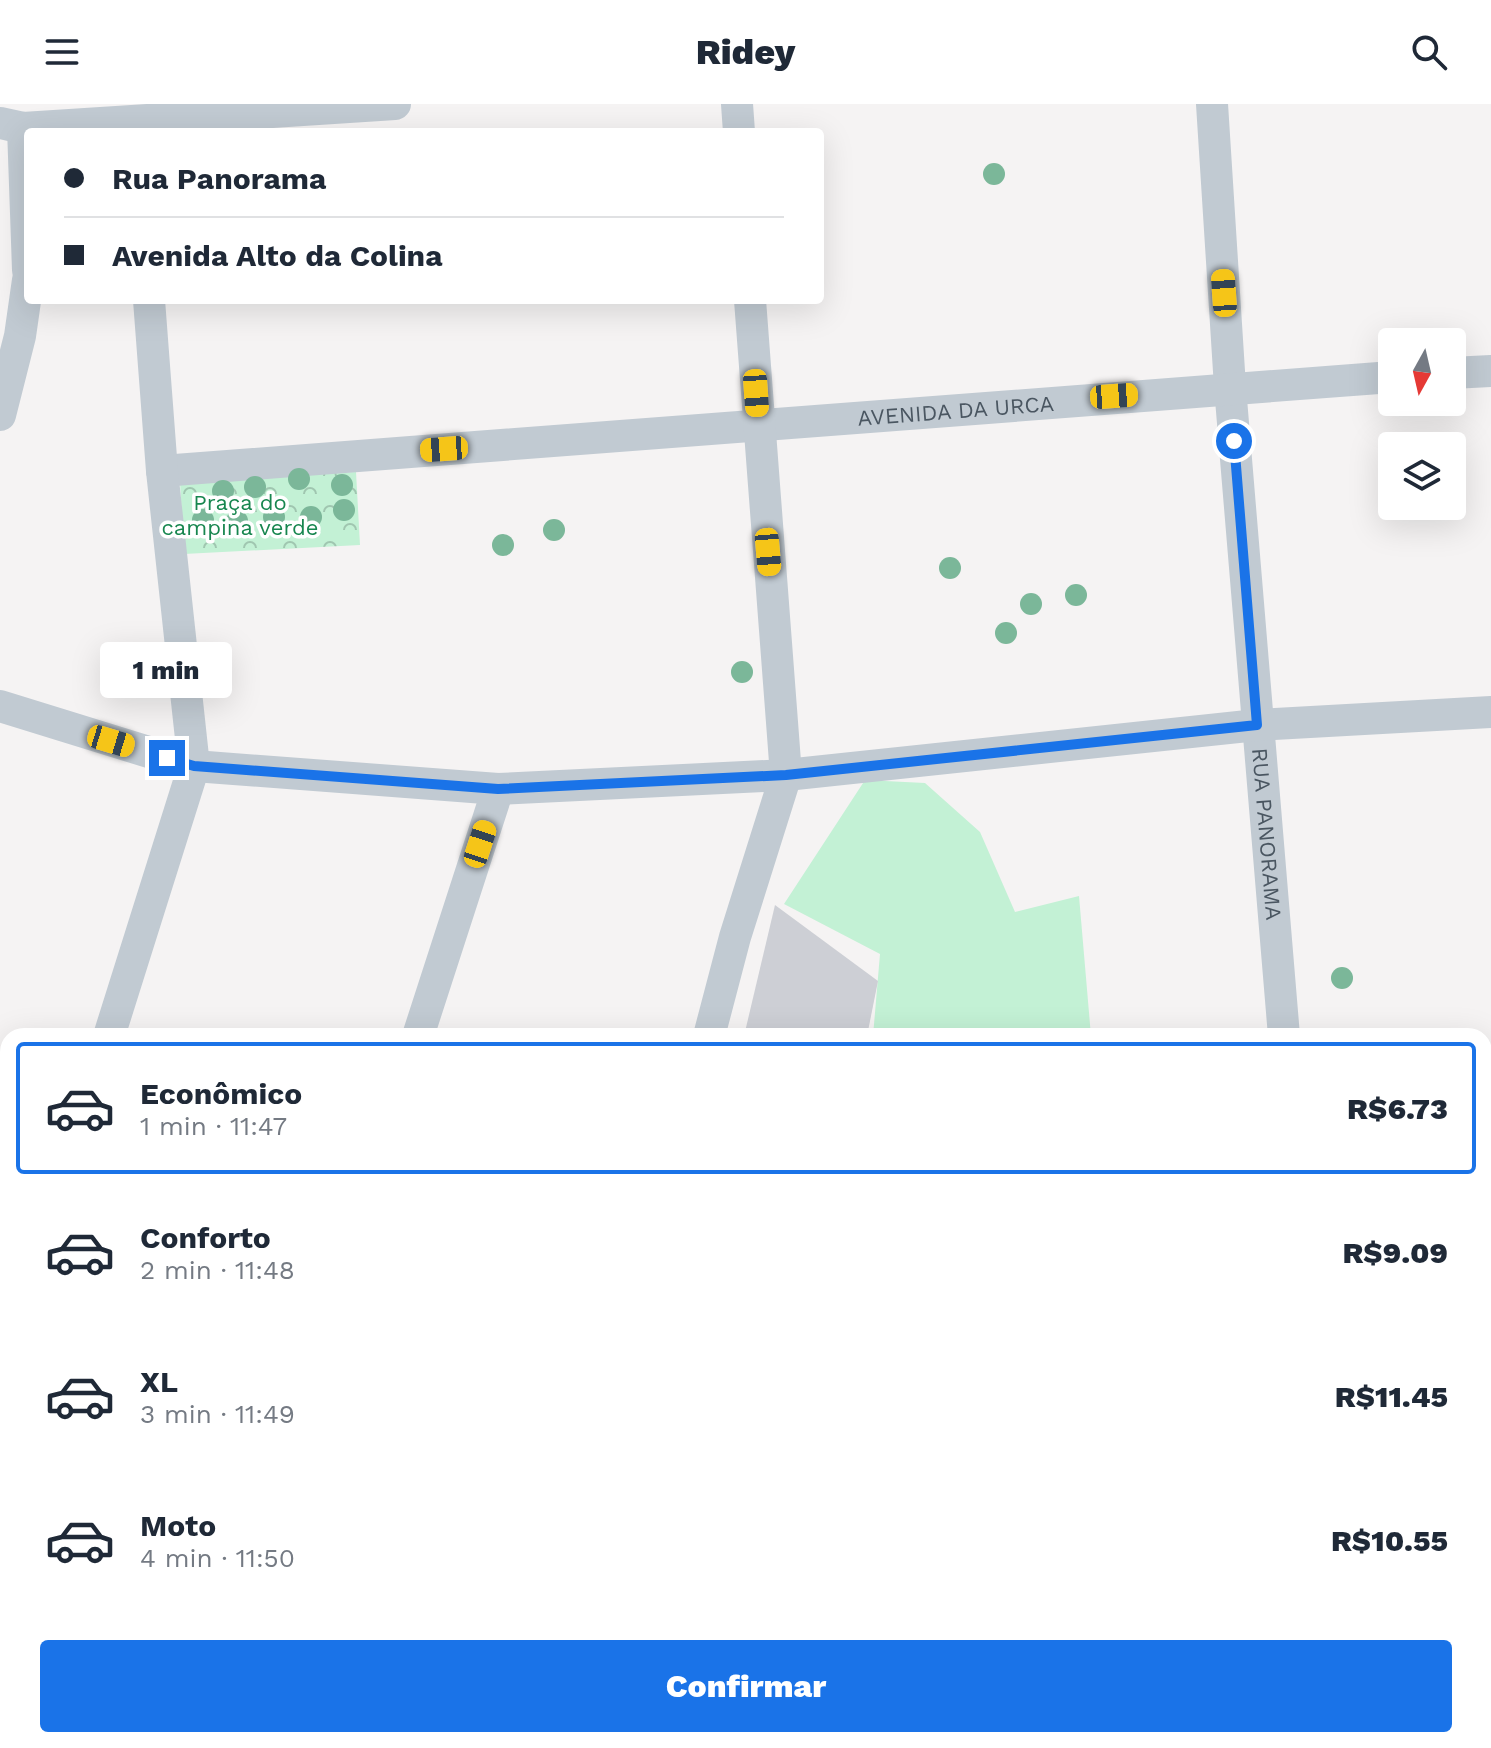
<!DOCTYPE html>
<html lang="pt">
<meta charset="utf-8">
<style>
:root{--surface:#fff;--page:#f2f2f3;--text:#1f2937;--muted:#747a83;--line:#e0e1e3;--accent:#1a73e8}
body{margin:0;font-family:"Work Sans",sans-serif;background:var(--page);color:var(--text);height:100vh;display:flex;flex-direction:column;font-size:30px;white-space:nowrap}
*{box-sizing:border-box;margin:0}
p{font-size:26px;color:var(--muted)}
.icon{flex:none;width:44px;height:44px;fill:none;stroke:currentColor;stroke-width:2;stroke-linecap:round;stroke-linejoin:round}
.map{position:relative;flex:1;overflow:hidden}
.sheet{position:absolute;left:0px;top:924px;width:1492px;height:720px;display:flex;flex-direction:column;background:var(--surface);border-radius:24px 24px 0 0;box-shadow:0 8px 32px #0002}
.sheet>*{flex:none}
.hud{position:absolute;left:24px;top:24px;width:800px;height:176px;border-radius:8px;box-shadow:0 8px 32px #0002;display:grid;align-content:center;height:176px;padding:0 40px;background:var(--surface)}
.needle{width:52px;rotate:188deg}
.buttons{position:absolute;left:1378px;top:224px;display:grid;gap:16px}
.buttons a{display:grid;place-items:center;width:88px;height:88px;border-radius:8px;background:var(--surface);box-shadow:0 8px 32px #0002;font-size:40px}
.end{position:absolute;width:36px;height:36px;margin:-18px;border:10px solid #1a73e8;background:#fff;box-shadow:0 0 0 4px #fff}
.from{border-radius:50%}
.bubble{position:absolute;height:56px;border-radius:8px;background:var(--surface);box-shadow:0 8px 32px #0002;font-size:26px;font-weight:800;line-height:56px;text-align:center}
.car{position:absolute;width:24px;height:48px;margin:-24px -12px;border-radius:10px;box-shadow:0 0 6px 2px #0007;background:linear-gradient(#f5c518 24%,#345 0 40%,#f5c518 0 76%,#345 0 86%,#f5c518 0)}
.hud b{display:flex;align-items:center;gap:28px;height:76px;font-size:30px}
.hud b+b{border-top:2px solid var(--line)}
.hud i{width:20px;height:20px;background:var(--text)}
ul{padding:14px 0 0;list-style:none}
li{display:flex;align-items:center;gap:24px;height:132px;margin:0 16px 12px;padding:0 24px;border:4px solid transparent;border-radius:8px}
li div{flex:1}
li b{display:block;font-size:30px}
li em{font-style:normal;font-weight:800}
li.on{border-color:var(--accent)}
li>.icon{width:72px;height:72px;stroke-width:1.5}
.action{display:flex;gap:16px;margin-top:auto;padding:16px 40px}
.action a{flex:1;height:92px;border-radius:8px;background:var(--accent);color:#fff;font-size:32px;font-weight:800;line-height:92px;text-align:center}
header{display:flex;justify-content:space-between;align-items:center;height:104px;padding:0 40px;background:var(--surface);font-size:36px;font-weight:800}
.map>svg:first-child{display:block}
</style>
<header><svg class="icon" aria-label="menu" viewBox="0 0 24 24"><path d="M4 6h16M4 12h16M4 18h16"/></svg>Ridey<svg class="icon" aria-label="search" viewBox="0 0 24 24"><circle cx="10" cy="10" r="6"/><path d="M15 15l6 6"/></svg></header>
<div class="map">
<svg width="1491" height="1644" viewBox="0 0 1491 1644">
<defs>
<pattern id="park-crowns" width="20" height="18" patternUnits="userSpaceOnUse" patternTransform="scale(2)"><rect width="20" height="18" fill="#c3f1d5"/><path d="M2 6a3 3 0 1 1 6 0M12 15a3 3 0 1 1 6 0" fill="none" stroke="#a0c6b0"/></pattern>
</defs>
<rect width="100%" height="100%" fill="#f5f3f3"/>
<!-- grass -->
<polygon fill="#c3f1d5" points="865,676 925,679 980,728 1015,808 1079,792 1091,932 873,932 880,850 784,800"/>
<!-- park -->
<polygon fill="url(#park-crowns)" points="356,368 360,441 184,450 180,377"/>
<!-- building -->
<polygon fill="#cdcfd5" points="775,801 878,877 867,932 744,932"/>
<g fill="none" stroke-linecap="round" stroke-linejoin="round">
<!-- minor -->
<g stroke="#c1cad2" stroke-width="32">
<polyline points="737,0 739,28"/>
<path id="s1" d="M1212,0l18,283 54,649"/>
<polyline points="0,19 23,24 395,0"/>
<polyline points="23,24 28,166"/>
<polyline points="1452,269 1491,267"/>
<polyline points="0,311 20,232 28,176"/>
<path id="s2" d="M162,367l1230,-94"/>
<polyline points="0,602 194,662 498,685 786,671 1257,621 1491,608"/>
<polyline points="109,932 194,662 162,367 149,196"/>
<polyline points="418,932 498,685"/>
<polyline points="709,932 735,833 786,671 750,196"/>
<polyline points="1484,968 1491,968"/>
<polyline points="0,1274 8,1249"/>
<polyline points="1484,1306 1491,1306"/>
<polyline points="0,1439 8,1438"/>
<polyline points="0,1566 8,1567"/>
<polyline points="510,1636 568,1644"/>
<polyline points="55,1644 56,1636"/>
<polyline points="297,1644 298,1636"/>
<polyline points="782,1644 783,1636"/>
<polyline points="1020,1644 1021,1636"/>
<polyline points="1264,1644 1265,1636"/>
</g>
</g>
<!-- trees -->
<g fill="#7bb799">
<circle cx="994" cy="70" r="11"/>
<circle cx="299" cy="375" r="11"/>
<circle cx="342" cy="381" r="11"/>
<circle cx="255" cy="383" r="11"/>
<circle cx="223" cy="387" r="11"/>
<circle cx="344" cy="406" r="11"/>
<circle cx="274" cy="413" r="11"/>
<circle cx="311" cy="413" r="11"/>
<circle cx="203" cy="416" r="11"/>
<circle cx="237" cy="417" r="11"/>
<circle cx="554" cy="426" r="11"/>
<circle cx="503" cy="441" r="11"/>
<circle cx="950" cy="464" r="11"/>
<circle cx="1076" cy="491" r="11"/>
<circle cx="1031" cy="500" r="11"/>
<circle cx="1006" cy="529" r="11"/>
<circle cx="742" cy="568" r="11"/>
<circle cx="1342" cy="874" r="11"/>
</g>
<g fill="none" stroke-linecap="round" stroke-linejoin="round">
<!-- route -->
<polyline stroke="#1a73e8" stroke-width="10" points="167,654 194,662 498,685 786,671 1257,621 1234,337"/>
</g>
<g text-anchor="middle" stroke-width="7" stroke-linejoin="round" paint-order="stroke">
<!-- street labels -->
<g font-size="22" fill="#4a5661" stroke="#fff">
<text dy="8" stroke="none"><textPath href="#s2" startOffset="796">AVENIDA DA URCA</textPath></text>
<text dy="8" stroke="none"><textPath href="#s1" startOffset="732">RUA PANORAMA</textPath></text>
</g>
<!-- park labels -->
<g font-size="22" fill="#17864f" stroke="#fff">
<text x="240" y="406">Praça do<tspan x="240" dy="25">campina verde</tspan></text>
</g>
</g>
</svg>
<div class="buttons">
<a><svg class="needle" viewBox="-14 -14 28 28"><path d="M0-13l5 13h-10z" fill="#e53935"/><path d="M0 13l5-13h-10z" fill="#747a83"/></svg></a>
<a><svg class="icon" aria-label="layers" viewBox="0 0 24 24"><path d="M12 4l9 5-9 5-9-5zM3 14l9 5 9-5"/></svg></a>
</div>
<i class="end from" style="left:1234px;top:337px"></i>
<i class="end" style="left:167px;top:654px"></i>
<div class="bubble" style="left:100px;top:538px;width:132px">1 min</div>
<i class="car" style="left:1224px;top:189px;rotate:356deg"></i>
<i class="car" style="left:756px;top:289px;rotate:176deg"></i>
<i class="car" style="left:1114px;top:292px;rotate:86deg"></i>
<i class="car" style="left:444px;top:345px;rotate:266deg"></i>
<i class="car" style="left:768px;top:448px;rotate:175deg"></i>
<i class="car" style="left:111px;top:637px;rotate:107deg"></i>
<i class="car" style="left:480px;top:740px;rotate:18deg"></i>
<div class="hud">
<b><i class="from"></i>Rua Panorama</b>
<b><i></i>Avenida Alto da Colina</b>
</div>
<section class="sheet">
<ul>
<li class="on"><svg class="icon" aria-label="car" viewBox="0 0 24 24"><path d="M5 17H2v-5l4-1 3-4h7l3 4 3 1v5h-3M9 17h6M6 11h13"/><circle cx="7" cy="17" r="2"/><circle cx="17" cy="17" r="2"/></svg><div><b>Econômico</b><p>1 min · 11:47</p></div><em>R$6.73</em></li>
<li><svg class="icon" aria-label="car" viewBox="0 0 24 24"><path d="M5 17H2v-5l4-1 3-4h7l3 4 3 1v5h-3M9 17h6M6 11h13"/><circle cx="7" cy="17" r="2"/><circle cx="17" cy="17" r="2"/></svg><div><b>Conforto</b><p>2 min · 11:48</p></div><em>R$9.09</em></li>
<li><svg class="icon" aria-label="car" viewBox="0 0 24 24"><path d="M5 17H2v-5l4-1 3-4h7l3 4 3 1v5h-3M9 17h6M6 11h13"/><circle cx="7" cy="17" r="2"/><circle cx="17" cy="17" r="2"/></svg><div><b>XL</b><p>3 min · 11:49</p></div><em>R$11.45</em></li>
<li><svg class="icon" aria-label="car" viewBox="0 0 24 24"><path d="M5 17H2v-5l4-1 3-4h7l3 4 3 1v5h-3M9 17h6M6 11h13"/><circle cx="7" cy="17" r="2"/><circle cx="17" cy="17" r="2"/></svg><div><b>Moto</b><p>4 min · 11:50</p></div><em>R$10.55</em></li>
</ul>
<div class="action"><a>Confirmar</a></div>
</section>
</div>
